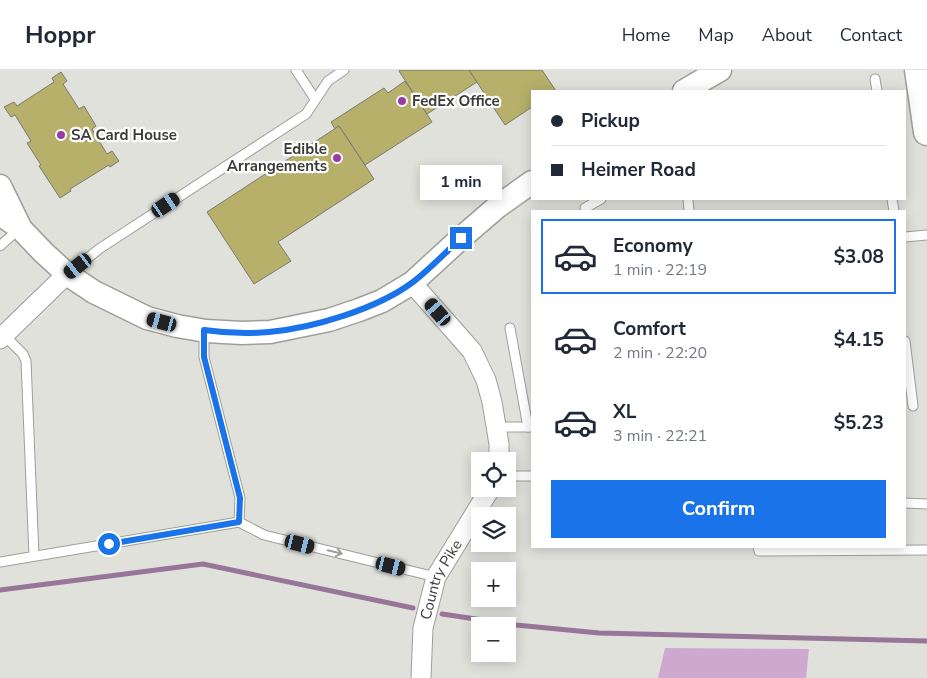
<!DOCTYPE html>
<meta charset="utf-8">
<style>
:root{--surface:#fff;--page:#f6f6f7;--text:#1f2937;--muted:#747a83;--line:#e0e1e3;--accent:#1a73e8}
body{margin:0;font-family:"Nunito Sans",sans-serif;background:var(--page);color:var(--text);height:100vh;display:flex;flex-direction:column;font-size:19px;white-space:nowrap}
*{box-sizing:border-box;margin:0}
p{font-size:16px;color:var(--muted)}
.icon{flex:none;width:28px;height:28px;fill:none;stroke:currentColor;stroke-width:2;stroke-linecap:round;stroke-linejoin:round}
.map{position:relative;flex:1;overflow:hidden}
.details{position:absolute;left:531px;top:140px;width:375px;height:338px;display:flex;flex-direction:column;background:var(--surface);border-radius:0px;box-shadow:0 2px 12px #0003}
.details>*{flex:none}
.hud{position:absolute;left:531px;top:20px;width:375px;height:110px;border-radius:0px;box-shadow:0 2px 12px #0003;display:grid;align-content:center;height:110px;padding:0 20px;background:var(--surface)}
.buttons{position:absolute;left:471px;top:382px;display:grid;gap:10px}
.buttons a{display:grid;place-items:center;width:45px;height:45px;border-radius:0px;background:var(--surface);box-shadow:0 2px 12px #0003;font-size:25px}
.end{position:absolute;width:22px;height:22px;margin:-11px;border:6px solid #1a73e8;background:#fff;box-shadow:0 0 0 2px #fff}
.from{border-radius:50%}
.bubble{position:absolute;height:35px;border-radius:0px;background:var(--surface);box-shadow:0 2px 12px #0003;font-size:16px;font-weight:700;line-height:35px;text-align:center}
.car{position:absolute;width:15px;height:30px;margin:-15px -8px;border-radius:6px;box-shadow:0 0 4px 1px #0007;background:linear-gradient(#222 24%,#8ab4d8 0 40%,#222 0 76%,#8ab4d8 0 86%,#222 0)}
.hud b{display:flex;align-items:center;gap:18px;height:48px;font-size:19px}
.hud b+b{border-top:1px solid var(--line)}
.hud i{width:12px;height:12px;background:var(--text)}
ul{padding:9px 0 0;list-style:none}
li{display:flex;align-items:center;gap:15px;height:75px;margin:0 10px 8px;padding:0 10px;border:2px solid transparent;border-radius:0px}
li div{flex:1}
li b{display:block;font-size:19px}
li em{font-style:normal;font-weight:700}
li.current{border-color:var(--accent)}
li>.icon{width:45px;height:45px;stroke-width:1.5}
.cta{display:flex;gap:10px;margin-top:auto;padding:10px 20px}
.cta a{flex:1;height:58px;border-radius:0px;background:var(--accent);color:#fff;font-size:20px;font-weight:700;line-height:58px;text-align:center}
header{display:flex;align-items:center;gap:30px;box-sizing:border-box;height:70px;padding:0 25px;background:var(--surface);border-bottom:1px solid var(--line)}
header strong{font-size:24px}
nav{display:flex;gap:28px;margin-inline-start:auto;font-size:18px}
.map>svg:first-child{display:block}
</style>
<header>
<strong>Hoppr</strong>
<nav><a>Home</a><a>Map</a><a>About</a><a>Contact</a></nav>
</header>
<div class="map">
<svg width="927" height="608" viewBox="0 0 927 608">
<rect width="100%" height="100%" fill="#e1e1dc"/>
<!-- green -->
<polygon fill="#cda9d0" points="665,578 809,579 806,608 658,608"/>
<g fill="none" stroke-linecap="round" stroke-linejoin="round">
<!-- stream -->
<g stroke="#97769a" stroke-width="5">
<polyline points="0,520 203,494 413,538"/>
<polyline points="442,544 516,555 599,563 927,571"/>
</g>
</g>
<!-- building -->
<g fill="#b6b06a" stroke="#7a7a76">
<polygon points="400,0 469,0 477,12 427,44 399,1"/>
<polygon points="469,0 542,0 556,21 532,21 532,37 505,55"/>
<polygon points="61,2 67,11 63,14 79,39 84,36 96,56 92,59 107,84 112,81 119,91 110,97 109,95 70,119 71,121 60,128 39,96 41,95 27,73 31,71 15,45 11,47 4,37 14,32 17,36 54,12 52,8"/>
<polygon points="405,11 432,52 365,95 339,56 335,59 331,52 384,18 388,23"/>
<polygon points="339,56 374,109 278,172 291,191 254,214 207,142"/>
</g>
<g fill="none" stroke-linecap="round" stroke-linejoin="round">
<defs>
<g id="service">
<polyline points="296,0 315,29"/>
<polyline points="875,9 877,21"/>
<polyline points="688,129 689,141"/>
<polyline points="892,129 894,141"/>
<polyline points="585,138 601,129"/>
<polyline points="905,167 927,165"/>
<polyline points="0,176 20,158"/>
<polyline points="68,204 99,179 306,44 328,11 344,0"/>
<polyline points="510,258 528,357"/>
<polyline points="204,261 204,287 240,428 239,452"/>
<polyline points="4,265 23,284 26,291 34,486"/>
<polyline points="905,271 913,336"/>
<polyline points="496,357 532,357"/>
<polyline points="508,406 532,406"/>
<polyline points="905,433 927,434"/>
<polyline points="758,476 759,481 927,480"/>
<polyline points="0,492 239,452 264,465 436,507"/>
</g>
<g id="minor">
<polyline points="412,213 472,281 486,310 492,332 499,374 499,391"/>
<polyline points="0,269 67,204"/>
<path id="s1" d="M421,608l2,-50 13,-51 54,-88"/>
</g>
<g id="tertiary">
<polyline points="684,21 720,0"/>
<polyline points="0,116 20,157"/>
<polyline points="0,144 20,158 44,183 67,204 94,222 147,248 177,256 206,261 242,263 270,262 329,250 359,240 382,231 412,213 461,168 497,137 532,112"/>
</g>
<polyline id="secondary" points="918,0 927,62"/>
</defs>
<!-- service casing -->
<use href="#service" stroke="#9e9e9a" stroke-width="11"/>
<!-- minor casing -->
<use href="#minor" stroke="#9e9e9a" stroke-width="21"/>
<!-- tertiary casing -->
<use href="#tertiary" stroke="#9e9e9a" stroke-width="25"/>
<!-- secondary casing -->
<use href="#secondary" stroke="#9e9e9a" stroke-width="29"/>
<!-- service -->
<use href="#service" stroke="#fff" stroke-width="9"/>
<!-- minor -->
<use href="#minor" stroke="#fff" stroke-width="19"/>
<!-- tertiary -->
<use href="#tertiary" stroke="#fff" stroke-width="22"/>
<!-- secondary -->
<use href="#secondary" stroke="#fff" stroke-width="26"/>
</g>
<!-- one-way arrows -->
<defs><path id="oneway-shaft" d="M-6 0H5M1.5-3L5.5 0L1.5 3" fill="none" stroke-width="1.6" stroke-linecap="round" stroke-linejoin="round" transform="scale(1.25)"/></defs>
<use stroke="#9d9d9c" href="#oneway-shaft" transform="translate(335 482) rotate(14)"/>
<g fill="none" stroke-linecap="round" stroke-linejoin="round">
<!-- route -->
<path stroke="#1a73e8" stroke-width="6" d="M109,474l130,-22 1,-24 -36,-141v-27c21,3 43,4 65,2 44,-4 108,-23 144,-50 17,-13 32,-29 48,-44"/>
</g>
<!-- markers -->
<g fill="#9a3ba4" stroke="#fff" stroke-width="2">
<circle cx="402" cy="31" r="5"/>
<circle cx="61" cy="65" r="5"/>
<circle cx="337" cy="88" r="5"/>
</g>
<g text-anchor="middle" stroke-width="4.5" stroke-linejoin="round" paint-order="stroke">
<!-- poi labels -->
<g font-size="15" font-weight="bold" fill="#3b3b39" stroke="#fff" text-anchor="start">
<text x="412" y="36">FedEx Office</text>
<text x="71" y="70">SA Card House</text>
<text x="327" y="84" text-anchor="end">Edible<tspan x="327" dy="17">Arrangements</tspan></text>
</g>
<!-- street labels -->
<g font-size="15" fill="#3b3b39" stroke="#fff">
<text dy="5" stroke="none"><textPath href="#s1" startOffset="102">Country Pike</textPath></text>
</g>
</g>
</svg>
<div class="buttons">
<a><svg class="icon" aria-label="locate" viewBox="0 0 24 24"><circle cx="12" cy="12" r="6"/><path d="M12 2v4M12 18v4M2 12h4M18 12h4"/></svg></a>
<a><svg class="icon" aria-label="layers" viewBox="0 0 24 24"><path d="M12 4l9 5-9 5-9-5zM3 14l9 5 9-5"/></svg></a>
<a>+</a>
<a>−</a>
</div>
<i class="end from" style="left:109px;top:474px"></i>
<i class="end" style="left:461px;top:168px"></i>
<div class="bubble" style="left:420px;top:95px;width:82px">1 min</div>
<i class="car" style="left:166px;top:135px;rotate:56deg"></i>
<i class="car" style="left:78px;top:196px;rotate:232deg"></i>
<i class="car" style="left:438px;top:242px;rotate:319deg"></i>
<i class="car" style="left:162px;top:252px;rotate:285deg"></i>
<i class="car" style="left:300px;top:474px;rotate:104deg"></i>
<i class="car" style="left:391px;top:496px;rotate:104deg"></i>
<div class="hud">
<b><i class="from"></i>Pickup</b>
<b><i></i>Heimer Road</b>
</div>
<section class="details">
<ul>
<li class="current"><svg class="icon" aria-label="car" viewBox="0 0 24 24"><path d="M5 17H2v-5l4-1 3-4h7l3 4 3 1v5h-3M9 17h6M6 11h13"/><circle cx="7" cy="17" r="2"/><circle cx="17" cy="17" r="2"/></svg><div><b>Economy</b><p>1 min · 22:19</p></div><em>$3.08</em></li>
<li><svg class="icon" aria-label="car" viewBox="0 0 24 24"><path d="M5 17H2v-5l4-1 3-4h7l3 4 3 1v5h-3M9 17h6M6 11h13"/><circle cx="7" cy="17" r="2"/><circle cx="17" cy="17" r="2"/></svg><div><b>Comfort</b><p>2 min · 22:20</p></div><em>$4.15</em></li>
<li><svg class="icon" aria-label="car" viewBox="0 0 24 24"><path d="M5 17H2v-5l4-1 3-4h7l3 4 3 1v5h-3M9 17h6M6 11h13"/><circle cx="7" cy="17" r="2"/><circle cx="17" cy="17" r="2"/></svg><div><b>XL</b><p>3 min · 22:21</p></div><em>$5.23</em></li>
</ul>
<div class="cta"><a>Confirm</a></div>
</section>
</div>
